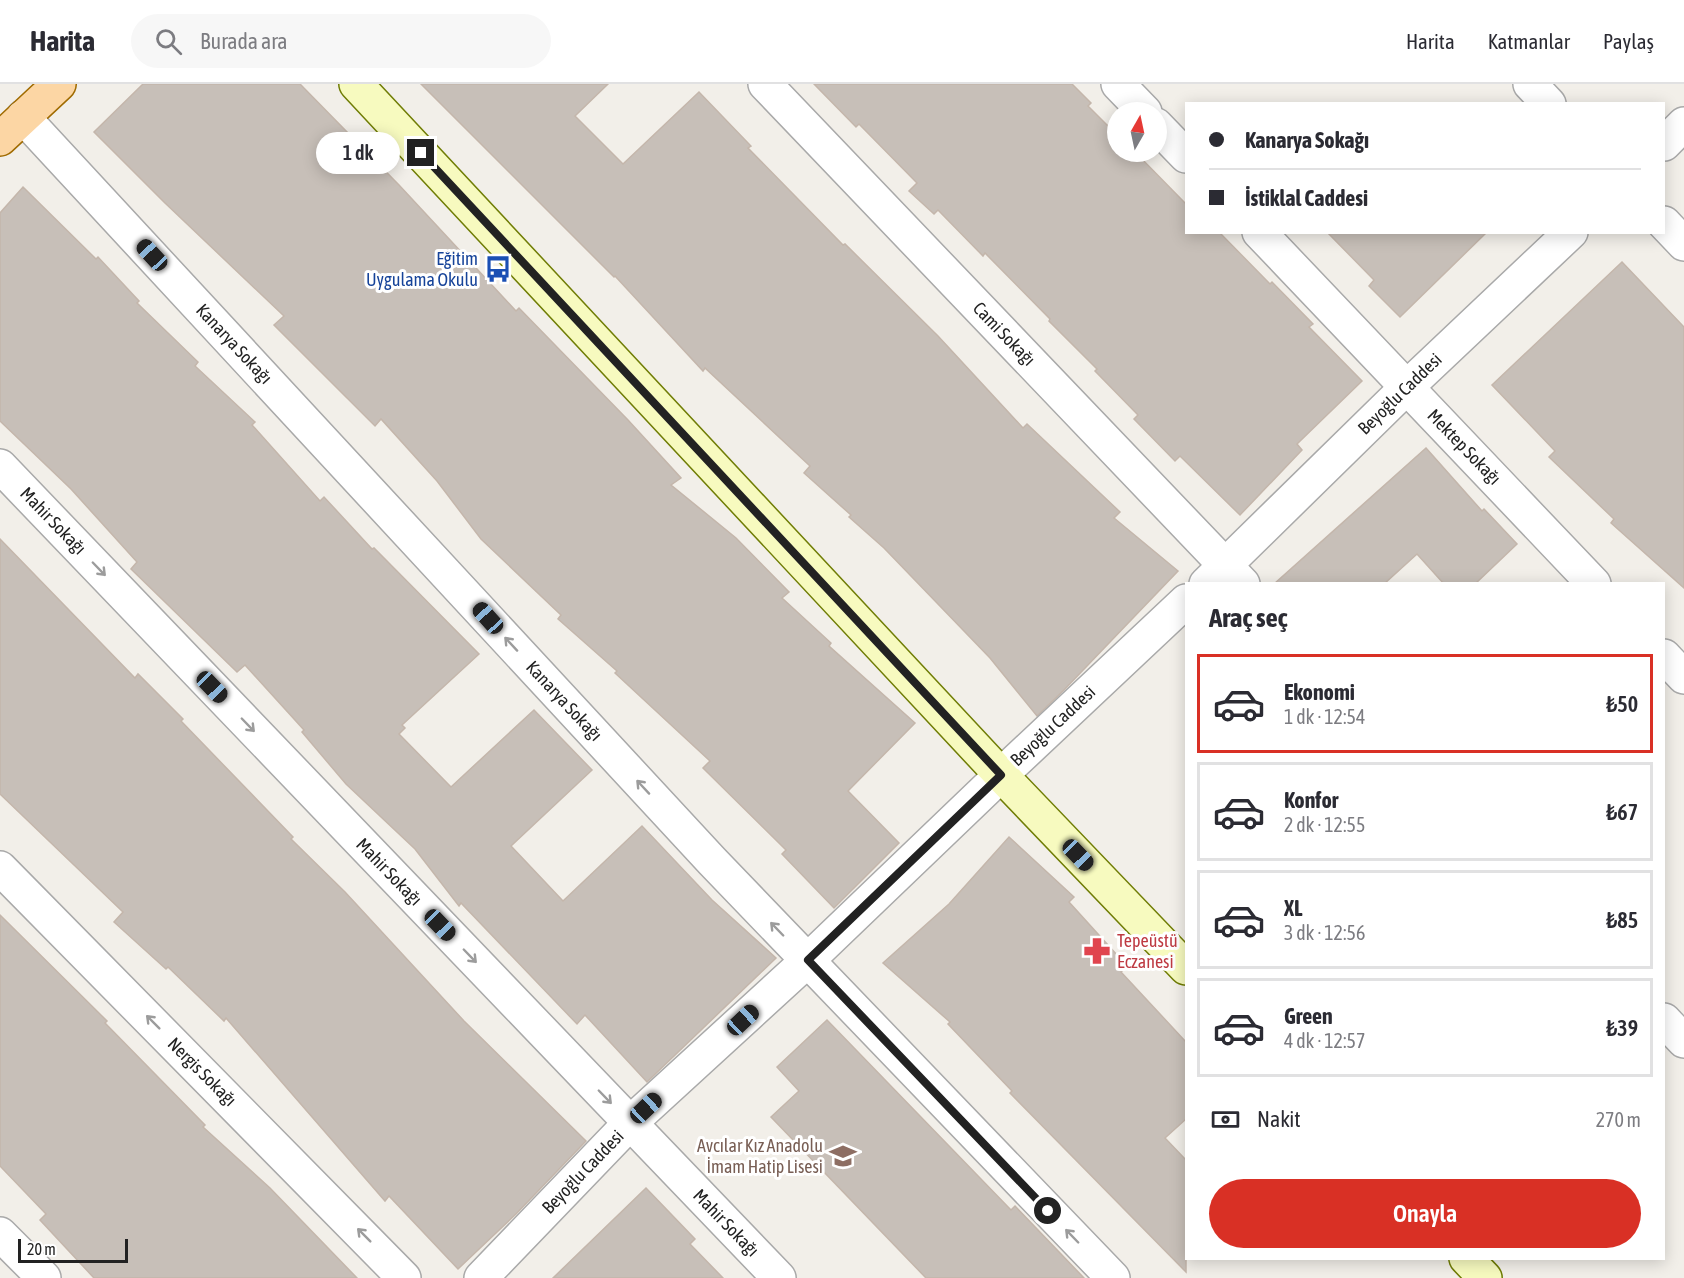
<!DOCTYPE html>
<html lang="tr">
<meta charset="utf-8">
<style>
:root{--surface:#fff;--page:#f7f7f7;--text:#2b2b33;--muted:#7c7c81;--line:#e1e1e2;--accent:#d93025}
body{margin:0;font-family:"Asap Condensed",sans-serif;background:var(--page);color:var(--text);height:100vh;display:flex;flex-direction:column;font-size:22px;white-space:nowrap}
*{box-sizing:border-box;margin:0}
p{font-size:20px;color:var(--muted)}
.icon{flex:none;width:33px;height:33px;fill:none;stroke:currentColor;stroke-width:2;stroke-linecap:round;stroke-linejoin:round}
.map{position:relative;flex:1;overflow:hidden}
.details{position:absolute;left:1185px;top:498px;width:480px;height:678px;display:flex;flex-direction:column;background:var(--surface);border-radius:0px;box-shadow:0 3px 15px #0003}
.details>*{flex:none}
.hud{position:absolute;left:1185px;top:18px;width:480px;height:132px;border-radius:0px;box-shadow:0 3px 15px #0003;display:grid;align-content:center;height:132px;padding:0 24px;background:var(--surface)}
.needle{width:39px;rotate:9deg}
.controls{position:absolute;left:1107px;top:18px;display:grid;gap:12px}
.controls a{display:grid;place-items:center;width:60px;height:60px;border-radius:50%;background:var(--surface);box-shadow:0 3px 15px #0003;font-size:30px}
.scale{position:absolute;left:18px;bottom:15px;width:110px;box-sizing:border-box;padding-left:6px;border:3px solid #222;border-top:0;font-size:16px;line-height:21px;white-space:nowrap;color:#222;-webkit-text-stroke:4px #fff;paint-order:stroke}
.end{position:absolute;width:27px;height:27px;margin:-14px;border:8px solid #222;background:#fff;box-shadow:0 0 0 3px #fff}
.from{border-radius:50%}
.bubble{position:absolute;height:42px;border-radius:21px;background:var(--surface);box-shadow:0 3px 15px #0003;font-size:20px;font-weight:600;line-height:42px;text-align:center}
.car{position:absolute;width:18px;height:36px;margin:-18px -9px;border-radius:8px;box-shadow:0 0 4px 2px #0007;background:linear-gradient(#222 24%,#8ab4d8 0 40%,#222 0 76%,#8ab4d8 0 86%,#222 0)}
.hud b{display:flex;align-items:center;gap:21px;height:57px;font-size:22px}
.hud b+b{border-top:2px solid var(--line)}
.hud i{width:15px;height:15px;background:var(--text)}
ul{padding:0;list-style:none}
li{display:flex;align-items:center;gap:18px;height:99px;margin:0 12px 9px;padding:0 12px;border:3px solid var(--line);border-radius:0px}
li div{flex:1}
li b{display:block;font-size:22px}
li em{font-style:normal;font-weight:600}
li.active{border-color:var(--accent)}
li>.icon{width:54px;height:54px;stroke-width:1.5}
h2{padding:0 24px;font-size:27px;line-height:72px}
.pay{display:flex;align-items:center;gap:15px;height:66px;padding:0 24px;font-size:22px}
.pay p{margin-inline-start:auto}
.primary-button{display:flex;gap:12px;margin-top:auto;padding:12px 24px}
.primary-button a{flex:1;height:69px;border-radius:36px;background:var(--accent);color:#fff;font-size:24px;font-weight:600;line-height:69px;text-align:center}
header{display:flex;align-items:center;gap:36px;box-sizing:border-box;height:84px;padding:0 30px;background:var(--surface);border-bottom:2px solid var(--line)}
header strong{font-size:28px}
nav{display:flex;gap:33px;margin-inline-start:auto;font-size:21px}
.search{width:420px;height:54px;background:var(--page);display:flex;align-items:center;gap:15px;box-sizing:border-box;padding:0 21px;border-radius:33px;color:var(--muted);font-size:22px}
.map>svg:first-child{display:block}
</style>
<header>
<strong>Harita</strong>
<div class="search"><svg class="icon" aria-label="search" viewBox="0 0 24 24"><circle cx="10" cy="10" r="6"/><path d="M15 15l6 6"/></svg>Burada ara</div>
<nav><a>Harita</a><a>Katmanlar</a><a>Paylaş</a></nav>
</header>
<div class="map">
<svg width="1684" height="1194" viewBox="0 0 1684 1194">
<rect width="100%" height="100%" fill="#f2efe9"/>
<!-- building -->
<g fill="#c7bfb8" stroke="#c4b6ab" stroke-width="1.5">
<polygon points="143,0 300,0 399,101 516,227 519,224 628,336 681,394 671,401 736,454 789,508 782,514 831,559 829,562 915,639 848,707 899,759 834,824 782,770 786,766 703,684 710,677 615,589 617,587 558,535 561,531 481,455 437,397 381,335 375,342 274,241 284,232 165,119 94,48"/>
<polygon points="421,0 608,0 575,32 623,80 699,8 751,62 748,64 843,161 845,160 938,252 1023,344 1027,340 1120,428 1114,434 1178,487 1064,606 1037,632 990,574 884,464 849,433 851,431 804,389 810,382 705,284 703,287 615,192 614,193"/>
<polygon points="814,0 1072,0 1091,19 1088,22 1118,52 1118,68 1135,68 1186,120 1186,148 1219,148 1270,200 1272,198 1313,240 1309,243 1362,297 1297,360 1302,366 1240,431 1180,372 1175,377 1134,335 1138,331 1095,287 1097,285 1049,237 1050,235 985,169 983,172 938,126 934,130 909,107 917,99 859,40 856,43"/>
<polygon points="23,103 96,175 98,173 139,217 137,219 198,278 195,282 255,338 252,341 320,417 324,413 372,465 374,464 479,570 402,641 405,644 399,650 451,703 534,626 592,686 511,762 563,817 642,742 712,816 776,874 647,998 585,931 577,940 461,819 459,822 415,765 346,700 302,648 304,646 245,581 237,588 131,485 137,478 71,405 0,337 0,129"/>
<polygon points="1327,148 1487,148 1400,233 1369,202 1374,196"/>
<polygon points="1622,178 1684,243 1684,504 1611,439 1614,435 1549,373 1555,367 1492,301"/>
<polygon points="1426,364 1482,427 1484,425 1517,460 1475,500 1444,500 1417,470 1384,500 1274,500"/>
<polygon points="0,455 135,594 138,590 183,635 181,637 293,753 291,755 345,808 464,937 586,1057 516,1130 458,1185 389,1112 385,1117 226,934 224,937 168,883 166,885 114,838 123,828 0,710"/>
<polygon points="1009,753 1074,813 1069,818 1127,882 1121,888 1186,958 1186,1035 1165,1054 1186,1076 1186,1188 1010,1009 1012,1007 948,940 950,938 883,879 949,820"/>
<polygon points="0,831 107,937 105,939 205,1041 203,1043 270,1104 357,1194 94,1194 40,1136 46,1130 0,1082"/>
<polygon points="827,936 1011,1126 1015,1122 1084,1194 926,1194 771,1033 799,1007 777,983"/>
<polygon points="646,1104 695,1155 690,1160 723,1194 553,1194"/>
</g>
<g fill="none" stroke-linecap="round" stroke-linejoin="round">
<defs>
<g id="street">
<polyline points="765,0 1243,500"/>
<polyline points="1118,0 1145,28"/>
<polyline points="1530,0 1549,20"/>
<polyline points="23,33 712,777 1113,1194"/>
<polyline points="1156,41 1186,72"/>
<polyline points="1664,60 1684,40"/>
<polyline points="1664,139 1684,160"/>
<polyline points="1259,148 1594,500"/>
<polyline points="0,382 779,1194"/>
<polyline points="1206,500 1407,303 1571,148"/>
<polyline points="1664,572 1684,593"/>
<polyline points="0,784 404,1194"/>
<polyline points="1664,936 1684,957"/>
<polyline points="0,1150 44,1194"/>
<polyline points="481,1194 630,1039 808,876 1001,691 1186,517"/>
</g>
<g id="secondary">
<polyline points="356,0 1001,691 1186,884"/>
<polyline points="1466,1174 1485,1194"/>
</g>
<polyline id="primary" points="0,55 59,0"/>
</defs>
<!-- street casing -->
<use href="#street" stroke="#a9a9a9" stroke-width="36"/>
<!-- secondary casing -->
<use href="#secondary" stroke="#707d05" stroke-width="36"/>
<!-- primary casing -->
<use href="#primary" stroke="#a06b00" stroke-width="36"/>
<!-- street -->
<use href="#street" stroke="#fff" stroke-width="33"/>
<!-- secondary -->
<use href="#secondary" stroke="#f7fabf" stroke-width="33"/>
<!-- primary -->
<use href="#primary" stroke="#fcd6a4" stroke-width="33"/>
</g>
<!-- one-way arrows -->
<defs><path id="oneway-shaft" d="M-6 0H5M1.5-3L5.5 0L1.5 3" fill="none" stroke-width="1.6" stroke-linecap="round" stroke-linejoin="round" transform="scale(1.5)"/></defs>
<g stroke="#9c9c9c">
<use href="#oneway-shaft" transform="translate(99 485) rotate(46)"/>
<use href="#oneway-shaft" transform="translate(511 560) rotate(-133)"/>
<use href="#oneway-shaft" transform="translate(248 641) rotate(46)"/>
<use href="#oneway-shaft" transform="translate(643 703) rotate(-133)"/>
<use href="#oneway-shaft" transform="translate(777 845) rotate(-134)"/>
<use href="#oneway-shaft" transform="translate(470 872) rotate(46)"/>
<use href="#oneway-shaft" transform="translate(153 938) rotate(-135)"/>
<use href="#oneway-shaft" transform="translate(605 1013) rotate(46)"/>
<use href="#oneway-shaft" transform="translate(364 1151) rotate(-135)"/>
<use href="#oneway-shaft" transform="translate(1072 1152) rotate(-134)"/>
</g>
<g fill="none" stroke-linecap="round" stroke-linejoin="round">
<!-- route -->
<polyline stroke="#222" stroke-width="8" points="421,69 1001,691 808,876 1048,1127"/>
</g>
<!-- icons -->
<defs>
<symbol id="bus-bare" viewBox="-9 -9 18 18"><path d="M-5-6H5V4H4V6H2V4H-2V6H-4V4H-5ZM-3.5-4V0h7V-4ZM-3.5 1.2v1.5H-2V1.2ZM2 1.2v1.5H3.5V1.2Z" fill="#1a4fb4" stroke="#fff" stroke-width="2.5" paint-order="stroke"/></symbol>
<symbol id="pharmacy-bare" viewBox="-9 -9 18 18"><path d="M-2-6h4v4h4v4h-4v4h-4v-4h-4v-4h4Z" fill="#e0444e" stroke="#fff" stroke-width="2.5" paint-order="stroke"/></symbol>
<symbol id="school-bare" viewBox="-9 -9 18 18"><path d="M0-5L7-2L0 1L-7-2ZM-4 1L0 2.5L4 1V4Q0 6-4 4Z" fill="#8d6e63" stroke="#fff" stroke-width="2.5" paint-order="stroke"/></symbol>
</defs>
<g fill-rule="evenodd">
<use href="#bus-bare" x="479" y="166" width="38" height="38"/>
<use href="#pharmacy-bare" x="1078" y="848" width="38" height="38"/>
<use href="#school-bare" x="824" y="1053" width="38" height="38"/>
</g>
<g text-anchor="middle" stroke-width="6" stroke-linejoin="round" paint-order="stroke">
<!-- transit labels -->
<g font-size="18" fill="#164399" stroke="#fff" text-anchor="end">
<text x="478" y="181">Eğitim<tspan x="478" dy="21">Uygulama Okulu</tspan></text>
</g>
<!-- street labels -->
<g font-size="18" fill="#222" stroke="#fff">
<text transform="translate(1004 250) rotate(46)" y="6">Cami Sokağı</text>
<text transform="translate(234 260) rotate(47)" y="6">Kanarya Sokağı</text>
<text transform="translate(1400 310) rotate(-44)" y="6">Beyoğlu Caddesi</text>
<text transform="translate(1464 363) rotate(46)" y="6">Mektep Sokağı</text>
<text transform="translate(53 437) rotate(46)" y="6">Mahir Sokağı</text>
<text transform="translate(564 617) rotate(47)" y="6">Kanarya Sokağı</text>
<text transform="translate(1053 642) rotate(-43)" y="6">Beyoğlu Caddesi</text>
<text transform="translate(389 788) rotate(46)" y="6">Mahir Sokağı</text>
<text transform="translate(202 988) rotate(45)" y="6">Nergis Sokağı</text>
<text transform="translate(583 1088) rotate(-46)" y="6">Beyoğlu Caddesi</text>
<text transform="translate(726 1139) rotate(46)" y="6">Mahir Sokağı</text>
</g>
<!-- health labels -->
<g font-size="18" fill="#be3a42" stroke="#fff" text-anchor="start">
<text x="1117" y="863">Tepeüstü<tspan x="1117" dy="21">Eczanesi</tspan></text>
</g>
<!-- education labels -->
<g font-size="18" fill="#785e54" stroke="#fff" text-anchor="end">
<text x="823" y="1068">Avcılar Kız Anadolu<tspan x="823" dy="21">İmam Hatip Lisesi</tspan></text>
</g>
</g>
</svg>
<div class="controls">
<a><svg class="needle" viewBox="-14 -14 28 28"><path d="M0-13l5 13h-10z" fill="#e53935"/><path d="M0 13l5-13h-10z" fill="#7c7c81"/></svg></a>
</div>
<div class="scale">20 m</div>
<i class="end from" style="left:1048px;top:1127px"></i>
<i class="end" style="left:421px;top:69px"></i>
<div class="bubble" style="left:316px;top:48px;width:84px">1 dk</div>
<i class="car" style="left:152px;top:171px;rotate:317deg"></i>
<i class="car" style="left:488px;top:534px;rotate:318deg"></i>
<i class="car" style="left:212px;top:603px;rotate:136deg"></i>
<i class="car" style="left:1078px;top:771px;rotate:136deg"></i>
<i class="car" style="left:440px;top:841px;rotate:136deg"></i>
<i class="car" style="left:743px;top:936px;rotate:47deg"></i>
<i class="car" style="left:646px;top:1024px;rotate:47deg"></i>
<div class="hud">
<b><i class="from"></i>Kanarya Sokağı</b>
<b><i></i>İstiklal Caddesi</b>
</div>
<section class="details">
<h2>Araç seç</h2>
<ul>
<li class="active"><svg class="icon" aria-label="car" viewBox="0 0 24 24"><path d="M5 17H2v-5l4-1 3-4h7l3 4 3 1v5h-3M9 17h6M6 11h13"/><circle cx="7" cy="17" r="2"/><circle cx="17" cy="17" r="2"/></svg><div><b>Ekonomi</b><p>1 dk · 12:54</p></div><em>₺50</em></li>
<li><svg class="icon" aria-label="car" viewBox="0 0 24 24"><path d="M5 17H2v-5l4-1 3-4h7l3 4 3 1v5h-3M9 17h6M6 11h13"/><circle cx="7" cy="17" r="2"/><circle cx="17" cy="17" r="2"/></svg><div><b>Konfor</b><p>2 dk · 12:55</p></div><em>₺67</em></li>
<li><svg class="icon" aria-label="car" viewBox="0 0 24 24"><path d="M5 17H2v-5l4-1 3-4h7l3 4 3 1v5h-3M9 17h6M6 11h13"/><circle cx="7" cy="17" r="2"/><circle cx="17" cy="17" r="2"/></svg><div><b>XL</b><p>3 dk · 12:56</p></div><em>₺85</em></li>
<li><svg class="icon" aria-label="car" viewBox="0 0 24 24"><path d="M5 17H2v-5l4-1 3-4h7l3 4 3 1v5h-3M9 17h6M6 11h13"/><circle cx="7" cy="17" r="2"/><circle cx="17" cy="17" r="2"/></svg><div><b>Green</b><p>4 dk · 12:57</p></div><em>₺39</em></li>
</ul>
<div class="pay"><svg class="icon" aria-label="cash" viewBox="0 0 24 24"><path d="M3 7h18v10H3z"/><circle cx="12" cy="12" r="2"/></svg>Nakit<p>270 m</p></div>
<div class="primary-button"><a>Onayla</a></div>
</section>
</div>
